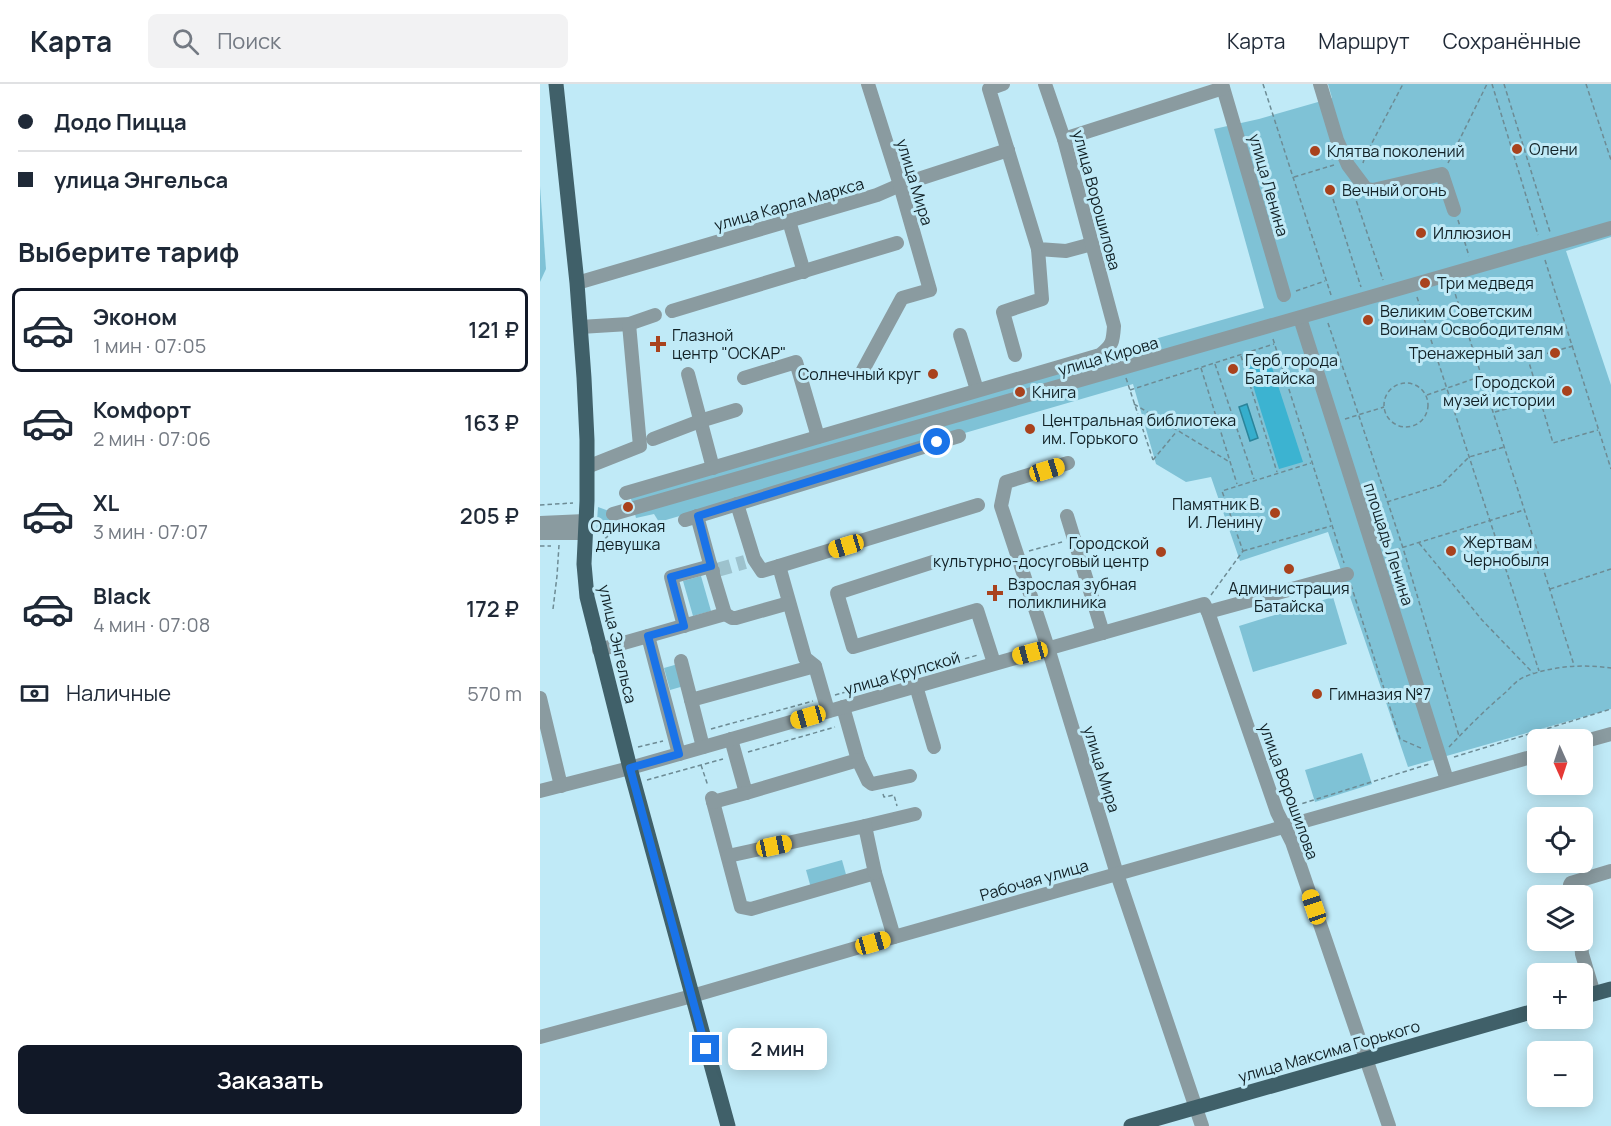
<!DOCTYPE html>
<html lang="ru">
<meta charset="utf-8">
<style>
:root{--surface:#fff;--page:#f2f2f3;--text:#1f2937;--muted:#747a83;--line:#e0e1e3;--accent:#111827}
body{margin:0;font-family:Manrope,sans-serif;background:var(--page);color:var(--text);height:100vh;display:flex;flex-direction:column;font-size:22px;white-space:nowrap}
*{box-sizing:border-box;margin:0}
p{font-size:20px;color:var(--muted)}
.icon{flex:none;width:33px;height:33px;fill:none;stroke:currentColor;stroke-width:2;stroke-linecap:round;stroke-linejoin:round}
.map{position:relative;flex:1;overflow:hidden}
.details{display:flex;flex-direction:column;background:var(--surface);width:540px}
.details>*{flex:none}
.banner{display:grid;align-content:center;height:132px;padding:0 18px;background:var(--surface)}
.needle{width:39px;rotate:177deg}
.tools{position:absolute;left:987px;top:645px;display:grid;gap:12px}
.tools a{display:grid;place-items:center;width:66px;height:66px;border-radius:9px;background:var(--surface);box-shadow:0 3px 15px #0003;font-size:30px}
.end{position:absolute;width:27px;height:27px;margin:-14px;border:8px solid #1a73e8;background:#fff;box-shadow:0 0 0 3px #fff}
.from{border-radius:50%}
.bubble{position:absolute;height:42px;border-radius:9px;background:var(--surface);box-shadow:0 3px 15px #0003;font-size:20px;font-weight:600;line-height:42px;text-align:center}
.car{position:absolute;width:18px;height:36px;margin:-18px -9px;border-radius:8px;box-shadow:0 0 4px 2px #0007;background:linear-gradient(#f5c518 24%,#345 0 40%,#f5c518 0 76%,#345 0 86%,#f5c518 0)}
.banner b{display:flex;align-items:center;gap:21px;height:57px;font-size:22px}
.banner b+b{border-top:2px solid var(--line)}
.banner i{width:15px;height:15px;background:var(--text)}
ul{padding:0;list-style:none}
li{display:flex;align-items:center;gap:18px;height:84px;margin:0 12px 9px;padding:0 6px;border:3px solid transparent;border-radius:9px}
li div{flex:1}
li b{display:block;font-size:22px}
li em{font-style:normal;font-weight:600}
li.on{border-color:var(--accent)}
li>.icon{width:54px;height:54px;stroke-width:1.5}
h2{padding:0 18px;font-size:27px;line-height:72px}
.pay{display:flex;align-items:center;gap:15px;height:66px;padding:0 18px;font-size:22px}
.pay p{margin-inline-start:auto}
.cta{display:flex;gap:12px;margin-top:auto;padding:12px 18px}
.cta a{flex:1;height:69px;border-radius:9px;background:var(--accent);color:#fff;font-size:24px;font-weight:600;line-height:69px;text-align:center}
header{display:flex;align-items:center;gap:36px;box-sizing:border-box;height:84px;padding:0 30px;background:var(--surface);border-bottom:2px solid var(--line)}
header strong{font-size:28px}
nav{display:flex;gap:33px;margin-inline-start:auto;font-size:21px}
.search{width:420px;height:54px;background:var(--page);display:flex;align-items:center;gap:15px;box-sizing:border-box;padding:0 21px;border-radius:9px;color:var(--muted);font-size:22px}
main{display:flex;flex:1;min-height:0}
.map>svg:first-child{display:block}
</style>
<header>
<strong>Карта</strong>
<div class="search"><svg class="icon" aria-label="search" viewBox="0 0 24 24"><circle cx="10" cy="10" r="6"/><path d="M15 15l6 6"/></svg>Поиск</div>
<nav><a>Карта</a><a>Маршрут</a><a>Сохранённые</a></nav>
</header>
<main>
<section class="details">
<div class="banner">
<b><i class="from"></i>Додо Пицца</b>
<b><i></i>улица Энгельса</b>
</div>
<h2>Выберите тариф</h2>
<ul>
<li class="on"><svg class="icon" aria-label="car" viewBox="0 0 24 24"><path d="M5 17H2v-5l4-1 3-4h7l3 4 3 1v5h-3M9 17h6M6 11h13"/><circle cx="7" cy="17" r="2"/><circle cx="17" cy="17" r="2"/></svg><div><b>Эконом</b><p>1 мин · 07:05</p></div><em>121 ₽</em></li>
<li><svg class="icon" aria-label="car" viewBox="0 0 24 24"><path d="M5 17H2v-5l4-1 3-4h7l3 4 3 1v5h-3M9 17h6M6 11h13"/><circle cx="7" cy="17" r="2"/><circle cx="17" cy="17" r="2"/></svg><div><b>Комфорт</b><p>2 мин · 07:06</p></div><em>163 ₽</em></li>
<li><svg class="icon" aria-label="car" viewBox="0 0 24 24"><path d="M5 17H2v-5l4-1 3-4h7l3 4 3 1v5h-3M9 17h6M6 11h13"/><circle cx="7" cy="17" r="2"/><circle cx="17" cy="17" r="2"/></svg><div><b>XL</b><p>3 мин · 07:07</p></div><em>205 ₽</em></li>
<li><svg class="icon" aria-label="car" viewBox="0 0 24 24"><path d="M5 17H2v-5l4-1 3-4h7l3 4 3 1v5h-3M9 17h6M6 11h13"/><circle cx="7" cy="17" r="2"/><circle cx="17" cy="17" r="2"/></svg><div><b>Black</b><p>4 мин · 07:08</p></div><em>172 ₽</em></li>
</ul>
<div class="pay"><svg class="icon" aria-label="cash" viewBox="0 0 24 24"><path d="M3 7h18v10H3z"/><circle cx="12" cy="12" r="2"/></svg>Наличные<p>570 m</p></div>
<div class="cta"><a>Заказать</a></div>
</section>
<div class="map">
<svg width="1071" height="1042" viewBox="0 0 1071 1042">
<rect width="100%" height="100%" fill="#c0eaf7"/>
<!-- green -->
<g fill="#7fc2d6">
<polygon points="788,0 1071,0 1071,153 1026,167 1071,301 1071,625 868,683 788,448 700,477 671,393 646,398 616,380 593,300 119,438 114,430 96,434 90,411 583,264 724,224 674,45 719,35 792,14"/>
<polygon points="0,102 6,185 0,198"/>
<polygon points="58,423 69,427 71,440 67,447 56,451"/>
<polygon points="161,492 171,527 153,532 143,497"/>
<polygon points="793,513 807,560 713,588 699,542"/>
<polygon points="138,580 144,602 130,606 124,584"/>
<polygon points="822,669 832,700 775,718 765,686"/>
<polygon points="302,776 307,794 271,804 266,786"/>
</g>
<!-- forest -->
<polygon fill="#3cb3d1" points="728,271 763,378 739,385 706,279"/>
<!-- water -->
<polygon fill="#36aecc" stroke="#2b849a" stroke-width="1.5" points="707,320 718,354 710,357 699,323"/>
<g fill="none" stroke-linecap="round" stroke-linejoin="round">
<!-- minor-tunnel -->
<polyline stroke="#9dc2cd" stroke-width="14" stroke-dasharray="14 7" stroke-linecap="butt" points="177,486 205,478"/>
<!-- path -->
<g stroke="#6d8b94" stroke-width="1.5" stroke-dasharray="4.5 3" stroke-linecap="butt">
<polyline points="723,0 791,211"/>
<polyline points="952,0 998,151"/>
<polyline points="964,0 1010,148"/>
<polyline points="1046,0 1071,76"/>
<polyline points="823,79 825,72 863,0"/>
<polyline points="908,79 947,0"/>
<polyline points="754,93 794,81"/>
<polyline points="814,110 843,196"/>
<polyline points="793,115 821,203"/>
<polyline points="918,136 929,172"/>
<polyline points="1005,176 1071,385"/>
<polyline points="913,203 1034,581"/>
<polyline points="756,207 785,197"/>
<polyline points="877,213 999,587"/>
<polyline points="788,239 863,464 919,652"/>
<polyline points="733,255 804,479"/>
<polyline points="1033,262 988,275 1013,359 1058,346"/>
<polyline points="701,272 737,388"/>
<polyline points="675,280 714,395"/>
<polyline points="661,284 697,400"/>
<polyline points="586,294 613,376"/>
<circle cx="866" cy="321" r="22"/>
<polyline points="590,306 734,260"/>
<polyline points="887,311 942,292"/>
<polyline points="594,320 688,377"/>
<polyline points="955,328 1000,316"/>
<polyline points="805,335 844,323"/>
<polyline points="613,376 637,347"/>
<polyline points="847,418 901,401 929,373 964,363"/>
<polyline points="0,421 33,419"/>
<path d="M58,458c8,-2 14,-9 16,-17"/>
<polyline points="879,459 942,536 993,589"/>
<polyline points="0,462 11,462"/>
<polyline points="489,467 522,458"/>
<polyline points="703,467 791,442"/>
<polyline points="848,468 984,426"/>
<polyline points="811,501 860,655 883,665"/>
<polyline points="1010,505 1071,485"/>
<polyline points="671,511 703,467 682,407 771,379"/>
<polyline points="13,525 17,492 19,461"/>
<polyline points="295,611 438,571"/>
<polyline points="171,645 273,617"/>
<polyline points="98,663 123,657"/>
<path d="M909,663c18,-19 37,-38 57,-55 5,-5 11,-12 18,-15 27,-11 58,-13 87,-9"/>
<polyline points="208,668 295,643"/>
<polyline points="914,673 1071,625"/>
<polyline points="161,681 168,702"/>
<polyline points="107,696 183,675"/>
<polyline points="343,710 344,713 354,711 357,722"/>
<polyline points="748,724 889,680"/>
</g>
<!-- minor -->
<g stroke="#8a9ba0" stroke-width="14">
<polyline points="463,0 449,5 498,165 526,167 552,160"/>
<polyline points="682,0 744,211"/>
<polyline points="780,0 797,56 808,81 826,105 833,106 902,90 914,126"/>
<polyline points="524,55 683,4"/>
<polyline points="249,137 264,188"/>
<polyline points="37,199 337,111 360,101 468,66"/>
<polyline points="132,227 357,159"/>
<polyline points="760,234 907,696"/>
<polyline points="40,243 89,240 115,231"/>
<polyline points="420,251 437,306"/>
<polyline points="475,271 463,228 502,215 498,165"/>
<polyline points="323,286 362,214 390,206 360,101 328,0"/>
<polyline points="148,290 173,384"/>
<polyline points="204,294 256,278 278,353"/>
<polyline points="113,355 160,337 196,326"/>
<polyline points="528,379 466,398 461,422 508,564 577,790 662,1042"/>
<polyline points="47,383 100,362 89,240"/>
<path d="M86,409l474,-138c13,-10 13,-14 14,-29l-50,-187 -19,-55"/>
<polyline points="197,420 214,475 222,487 239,482 265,574 275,582 288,627"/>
<polyline points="73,430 1071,144"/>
<polyline points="157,432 172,487 173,487"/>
<polyline points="527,432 563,549"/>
<polyline points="145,436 419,352"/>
<polyline points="0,439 45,437"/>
<polyline points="0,449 45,449"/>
<polyline points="393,478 297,509 313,563 437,526 454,579"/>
<polyline points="239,482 438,421"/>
<polyline points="668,528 807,490"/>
<polyline points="185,530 192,534 196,534 249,519"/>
<polyline points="144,542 131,493 171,482"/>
<polyline points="108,552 139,670"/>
<polyline points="59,566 185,530 172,487"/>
<polyline points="141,577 151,616"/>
<polyline points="376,602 394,663"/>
<polyline points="0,614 21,702"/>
<polyline points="191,655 206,709 318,676 303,623"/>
<polyline points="1042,658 1071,650"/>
<polyline points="163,663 151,616 275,582"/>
<polyline points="318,676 328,697 332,700 370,692"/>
<polyline points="0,707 90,684 664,520 668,528 737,728 752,758 849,1042"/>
<polyline points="172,714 201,823 211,825 335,789 354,853"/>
<polyline points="173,718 206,709"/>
<polyline points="325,742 375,730"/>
<polyline points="188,772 325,742 335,789"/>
<polyline points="1033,812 1030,801 1031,799 1071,787"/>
<polyline points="1041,856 1042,870 1054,910"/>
<polyline points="0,953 152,912 354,853 998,671"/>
</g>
<!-- major -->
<g stroke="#406069" stroke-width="15">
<polyline points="16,0 37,199 44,294 47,356 47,417 44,480 47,513 90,684 188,1042"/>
<polyline points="1042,913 1071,905"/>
<polyline points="591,1042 998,926"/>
</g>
</g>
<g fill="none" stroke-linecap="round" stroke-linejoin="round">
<!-- route -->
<polyline stroke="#1a73e8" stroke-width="8" points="166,965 90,684 139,670 108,552 144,542 131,493 171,482 158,432 397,358"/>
</g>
<!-- markers -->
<g fill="#a9421d" stroke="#c0eaf7" stroke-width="2">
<circle cx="977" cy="65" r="6"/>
<circle cx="775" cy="67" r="6"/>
<circle cx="790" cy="106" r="6"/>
<circle cx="881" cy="149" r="6"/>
<circle cx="885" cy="199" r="6"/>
<circle cx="828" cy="236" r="6"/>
<path d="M115 251h6v6h6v6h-6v6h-6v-6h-6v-6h6z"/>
<circle cx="1015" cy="269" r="6"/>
<circle cx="693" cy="285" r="6"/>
<circle cx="393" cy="290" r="6"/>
<circle cx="1027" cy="307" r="6"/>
<circle cx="480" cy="308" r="6"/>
<circle cx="490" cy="345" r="6"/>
<circle cx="88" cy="423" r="6"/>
<circle cx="735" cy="429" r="6"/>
<circle cx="911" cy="467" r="6"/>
<circle cx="621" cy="468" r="6"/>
<circle cx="749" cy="485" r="6"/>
<path d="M452 500h6v6h6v6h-6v6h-6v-6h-6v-6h6z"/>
<circle cx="777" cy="610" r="6"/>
</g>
<g text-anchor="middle" stroke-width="6" stroke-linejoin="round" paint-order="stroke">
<!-- poi labels -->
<g font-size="16" fill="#122227" stroke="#c0eaf7" text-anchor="start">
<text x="989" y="71">Олени</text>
<text x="787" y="73">Клятва поколений</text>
<text x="802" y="112">Вечный огонь</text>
<text x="893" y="155">Иллюзион</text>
<text x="897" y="205">Три медведя</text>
<text x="840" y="233">Великим Советским<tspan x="840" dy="18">Воинам Освободителям</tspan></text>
<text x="132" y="257">Глазной<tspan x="132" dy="18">центр "ОСКАР"</tspan></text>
<text x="1003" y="275" text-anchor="end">Тренажерный зал</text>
<text x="705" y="282">Герб города<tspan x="705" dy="18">Батайска</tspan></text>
<text x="381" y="296" text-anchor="end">Солнечный круг</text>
<text x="1015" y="304" text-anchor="end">Городской<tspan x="1015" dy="18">музей истории</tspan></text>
<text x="492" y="314">Книга</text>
<text x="502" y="342">Центральная библиотека<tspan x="502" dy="18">им. Горького</tspan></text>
<text x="723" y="426" text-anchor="end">Памятник В.<tspan x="723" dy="18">И. Ленину</tspan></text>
<text x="88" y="448" text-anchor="middle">Одинокая<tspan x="88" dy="18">девушка</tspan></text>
<text x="923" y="464">Жертвам<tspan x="923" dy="18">Чернобыля</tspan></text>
<text x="609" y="465" text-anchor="end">Городской<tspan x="609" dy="18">культурно-досуговый центр</tspan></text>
<text x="468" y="506">Взрослая зубная<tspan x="468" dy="18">поликлиника</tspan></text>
<text x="749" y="510" text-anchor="middle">Администрация<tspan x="749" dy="18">Батайска</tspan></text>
<text x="789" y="616">Гимназия №7</text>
</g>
<!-- street labels -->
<g font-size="16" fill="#122227" stroke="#c0eaf7">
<text transform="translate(375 98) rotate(73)" y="6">улица Мира</text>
<text transform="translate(729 101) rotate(74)" y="6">улица Ленина</text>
<text transform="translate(557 116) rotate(75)" y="6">улица Ворошилова</text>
<text transform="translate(249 120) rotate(-16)" y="6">улица Карла Маркса</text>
<text transform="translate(568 272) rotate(-16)" y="6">улица Кирова</text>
<text transform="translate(849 460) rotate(72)" y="6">площадь Ленина</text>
<text transform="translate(78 560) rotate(77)" y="6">улица Энгельса</text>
<text transform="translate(362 589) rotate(-16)" y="6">улица Крупской</text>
<text transform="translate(562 685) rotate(73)" y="6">улица Мира</text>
<text transform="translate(749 707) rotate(70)" y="6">улица Ворошилова</text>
<text transform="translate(494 796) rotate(-16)" y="6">Рабочая улица</text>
<text transform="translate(789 967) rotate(-16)" y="6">улица Максима Горького</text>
</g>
</g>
</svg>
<div class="tools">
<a><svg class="needle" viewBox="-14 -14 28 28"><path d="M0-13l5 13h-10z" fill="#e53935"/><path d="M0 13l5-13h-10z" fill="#747a83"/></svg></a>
<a><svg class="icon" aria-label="locate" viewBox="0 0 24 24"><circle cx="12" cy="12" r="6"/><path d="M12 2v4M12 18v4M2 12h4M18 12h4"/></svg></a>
<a><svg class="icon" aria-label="layers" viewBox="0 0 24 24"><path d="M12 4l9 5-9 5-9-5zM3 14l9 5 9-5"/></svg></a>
<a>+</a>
<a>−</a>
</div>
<i class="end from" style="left:397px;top:358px"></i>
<i class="end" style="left:166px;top:965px"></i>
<div class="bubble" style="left:188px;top:944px;width:99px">2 мин</div>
<i class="car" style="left:507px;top:386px;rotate:73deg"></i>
<i class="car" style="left:306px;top:462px;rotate:253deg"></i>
<i class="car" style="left:490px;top:569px;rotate:255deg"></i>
<i class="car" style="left:268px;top:633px;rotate:254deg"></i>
<i class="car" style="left:234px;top:762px;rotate:78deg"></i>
<i class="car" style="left:774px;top:823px;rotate:341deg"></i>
<i class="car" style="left:333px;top:859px;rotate:74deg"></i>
</div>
</main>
